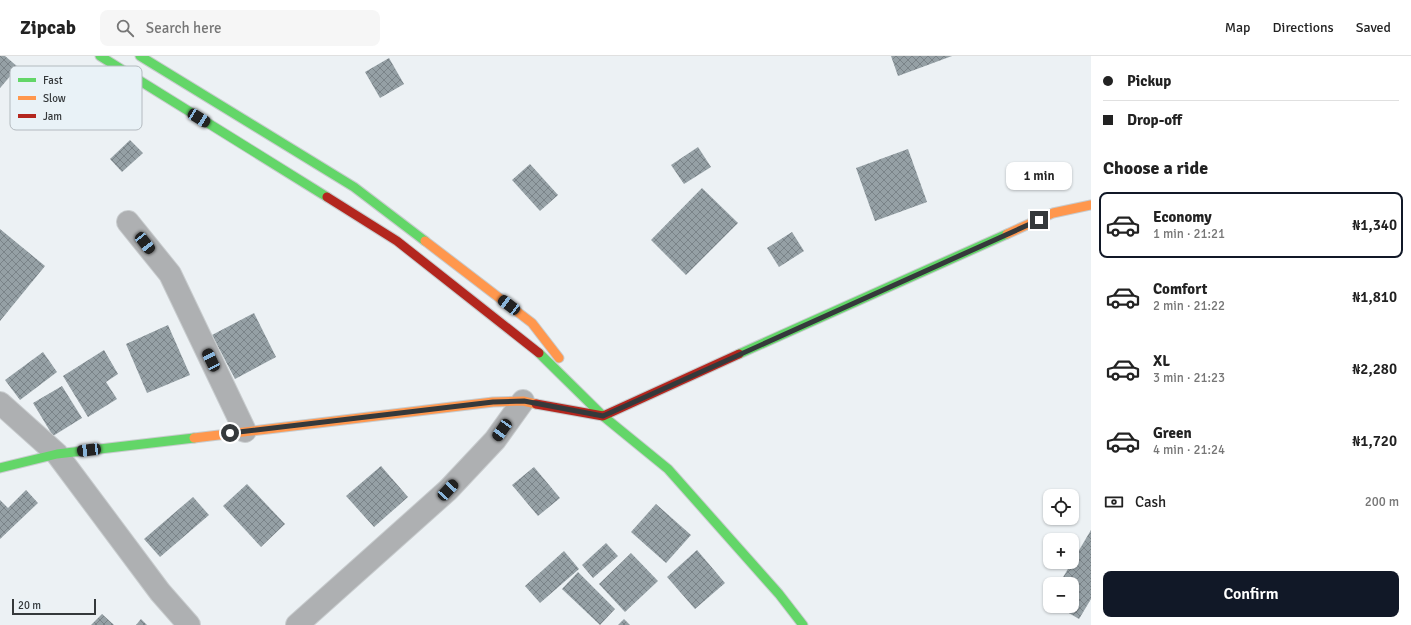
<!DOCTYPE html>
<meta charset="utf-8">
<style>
:root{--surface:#fff;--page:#f6f6f6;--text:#222;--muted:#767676;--line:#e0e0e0;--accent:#111827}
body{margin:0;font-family:Signika,sans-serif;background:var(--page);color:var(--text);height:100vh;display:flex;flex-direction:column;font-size:15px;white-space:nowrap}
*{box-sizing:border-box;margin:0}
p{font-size:13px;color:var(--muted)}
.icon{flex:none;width:22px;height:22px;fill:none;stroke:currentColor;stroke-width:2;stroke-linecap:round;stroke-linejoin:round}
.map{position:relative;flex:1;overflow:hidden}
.details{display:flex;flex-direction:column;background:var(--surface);width:320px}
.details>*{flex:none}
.top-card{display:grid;align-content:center;height:88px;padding:0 12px;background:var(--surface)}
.fabs{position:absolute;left:1043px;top:433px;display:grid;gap:8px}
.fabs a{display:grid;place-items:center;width:36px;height:36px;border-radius:8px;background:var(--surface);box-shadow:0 1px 3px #0004;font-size:20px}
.scale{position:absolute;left:12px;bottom:10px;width:84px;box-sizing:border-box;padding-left:4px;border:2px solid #35393b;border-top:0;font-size:11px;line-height:14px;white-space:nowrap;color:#35393b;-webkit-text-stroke:3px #e9f2f7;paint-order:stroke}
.end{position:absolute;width:18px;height:18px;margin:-9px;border:5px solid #35393b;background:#fff;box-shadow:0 0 0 2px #fff}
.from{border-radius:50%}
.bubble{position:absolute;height:28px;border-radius:8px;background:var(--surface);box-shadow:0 1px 3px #0004;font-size:13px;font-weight:600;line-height:28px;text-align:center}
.car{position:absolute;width:12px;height:24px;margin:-12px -6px;border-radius:5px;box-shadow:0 0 3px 1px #0007;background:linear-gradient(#222 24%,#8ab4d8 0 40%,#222 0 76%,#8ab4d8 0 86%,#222 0)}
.top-card b{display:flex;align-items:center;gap:14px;height:38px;font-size:15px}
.top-card b+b{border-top:1px solid var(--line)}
.top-card i{width:10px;height:10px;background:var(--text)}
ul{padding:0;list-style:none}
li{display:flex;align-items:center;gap:12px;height:66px;margin:0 8px 6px;padding:0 4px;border:2px solid transparent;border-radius:8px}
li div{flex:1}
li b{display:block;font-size:15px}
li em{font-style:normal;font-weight:600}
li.on{border-color:var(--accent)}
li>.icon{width:36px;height:36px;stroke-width:1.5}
h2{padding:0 12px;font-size:18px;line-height:48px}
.pay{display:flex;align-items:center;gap:10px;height:44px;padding:0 12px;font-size:15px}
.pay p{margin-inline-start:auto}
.cta{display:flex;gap:8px;margin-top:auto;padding:8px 12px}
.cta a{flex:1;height:46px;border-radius:8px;background:var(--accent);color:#fff;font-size:16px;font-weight:600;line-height:46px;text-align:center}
header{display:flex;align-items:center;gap:24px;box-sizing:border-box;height:56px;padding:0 20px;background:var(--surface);border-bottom:1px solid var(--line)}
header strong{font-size:19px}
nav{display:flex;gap:22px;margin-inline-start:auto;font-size:14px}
.search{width:280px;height:36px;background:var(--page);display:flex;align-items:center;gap:10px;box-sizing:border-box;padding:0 14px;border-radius:8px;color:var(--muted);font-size:15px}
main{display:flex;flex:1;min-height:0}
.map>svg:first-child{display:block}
</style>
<header>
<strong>Zipcab</strong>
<div class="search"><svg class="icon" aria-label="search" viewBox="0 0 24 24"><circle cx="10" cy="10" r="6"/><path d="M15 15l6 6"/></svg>Search here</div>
<nav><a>Map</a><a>Directions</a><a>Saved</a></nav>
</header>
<main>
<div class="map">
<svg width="1091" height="569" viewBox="0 0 1091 569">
<defs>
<pattern id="building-cross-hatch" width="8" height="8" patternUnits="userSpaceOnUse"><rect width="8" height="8" fill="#95a0a5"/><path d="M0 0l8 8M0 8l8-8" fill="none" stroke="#7a8388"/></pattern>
</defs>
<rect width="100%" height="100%" fill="#ecf1f4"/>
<!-- building -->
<g fill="url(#building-cross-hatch)">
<polygon points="0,0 5,0 18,11 0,32"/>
<polygon points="891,0 952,0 898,20"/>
<polygon points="389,2 404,28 380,42 365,16"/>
<polygon points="130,84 143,97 122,116 110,103"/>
<polygon points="698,91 711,111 684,128 671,109"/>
<polygon points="908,93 927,146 875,165 856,112"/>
<polygon points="530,108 558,139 540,155 512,124"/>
<polygon points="702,132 738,167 686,219 651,184"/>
<polygon points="0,173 45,210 0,265"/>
<polygon points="792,176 804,195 779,211 767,192"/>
<polygon points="254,257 276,301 235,323 212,279"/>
<polygon points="168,269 190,319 147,337 126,288"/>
<polygon points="104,294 118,318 106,326 117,343 88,361 63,320"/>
<polygon points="43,296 57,316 20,344 5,324"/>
<polygon points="62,330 82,362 53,380 33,347"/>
<polygon points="381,410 408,441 374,471 346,440"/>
<polygon points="534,411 560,442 538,460 512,429"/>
<polygon points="247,428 285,468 261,491 223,450"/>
<polygon points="26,434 38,447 0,483 0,444 8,452"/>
<polygon points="193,441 209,459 160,501 144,483"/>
<polygon points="656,448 691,479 666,507 631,476"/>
<polygon points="1091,474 1091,543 1079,563 1057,550 1072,550 1072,528 1059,528"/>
<polygon points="606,487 618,500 593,522 582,509"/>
<polygon points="697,494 725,527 695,553 667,521"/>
<polygon points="564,495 579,513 540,547 525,530"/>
<polygon points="631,497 658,525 625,556 599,528"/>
<polygon points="578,516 615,553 600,569 562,533"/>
<polygon points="102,558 114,569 91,569"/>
<polygon points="141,563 147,569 136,569"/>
<polygon points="624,563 630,569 618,569"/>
</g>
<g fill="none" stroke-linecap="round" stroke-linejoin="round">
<defs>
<g id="street">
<polyline points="128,166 170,218 245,375"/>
<polyline points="0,347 57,398 160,536 189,569"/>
<polyline points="297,569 448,434 495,384 523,345"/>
</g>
<g id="fast">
<polyline points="100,0 327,141"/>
<polyline points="140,0 354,131 425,185"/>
<polyline points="539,297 603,360 668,413 779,538 803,569"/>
<polyline points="739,298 1007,178"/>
<polyline points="0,412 57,398 194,382"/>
</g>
<g id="slow">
<polyline points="1007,178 1053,157 1091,149"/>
<polyline points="425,185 532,267 559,302"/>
<polyline points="194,382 493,346 523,345 536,348"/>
</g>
<g id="jam">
<polyline points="327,141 397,185 539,297"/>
<polyline points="536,348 603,360 739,298"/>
</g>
</defs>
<!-- street casing -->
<use href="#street" stroke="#c8ccce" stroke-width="24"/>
<!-- fast casing -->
<use href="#fast" stroke="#c8ccce" stroke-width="11"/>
<!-- slow casing -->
<use href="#slow" stroke="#c8ccce" stroke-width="11"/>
<!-- jam casing -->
<use href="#jam" stroke="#c8ccce" stroke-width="11"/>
<!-- street -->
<use href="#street" stroke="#aeb0b2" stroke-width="22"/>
<!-- fast -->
<use href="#fast" stroke="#63d668" stroke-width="9"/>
<!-- slow -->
<use href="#slow" stroke="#ff974d" stroke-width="9"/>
<!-- jam -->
<use href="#jam" stroke="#b3261e" stroke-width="9"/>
</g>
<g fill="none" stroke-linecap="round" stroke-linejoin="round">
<!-- route -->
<polyline stroke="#35393b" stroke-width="5" points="230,377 493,346 524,345 603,360 1039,164"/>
</g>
<!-- legend -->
<rect x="10" y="10" width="132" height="64" rx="6" fill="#e9f2f7" stroke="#b3babf" stroke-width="1"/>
<rect x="18" y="22" width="18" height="4" fill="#63d668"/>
<rect x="18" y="40" width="18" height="4" fill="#ff974d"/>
<rect x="18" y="58" width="18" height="4" fill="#b3261e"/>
<g font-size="11" fill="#35393b">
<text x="43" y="28">Fast</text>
<text x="43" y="46">Slow</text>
<text x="43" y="64">Jam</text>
</g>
</svg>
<div class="fabs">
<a><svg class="icon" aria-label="locate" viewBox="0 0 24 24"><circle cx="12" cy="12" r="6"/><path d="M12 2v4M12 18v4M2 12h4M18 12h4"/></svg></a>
<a>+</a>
<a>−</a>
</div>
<div class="scale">20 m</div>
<i class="end from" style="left:230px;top:377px"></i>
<i class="end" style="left:1039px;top:164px"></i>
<div class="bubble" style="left:1006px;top:106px;width:66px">1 min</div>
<i class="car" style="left:199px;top:62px;rotate:122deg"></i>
<i class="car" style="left:145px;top:187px;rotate:142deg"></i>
<i class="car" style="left:509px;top:249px;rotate:307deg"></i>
<i class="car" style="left:211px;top:304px;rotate:334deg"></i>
<i class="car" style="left:502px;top:374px;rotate:215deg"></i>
<i class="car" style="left:89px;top:394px;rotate:263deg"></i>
<i class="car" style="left:448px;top:434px;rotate:43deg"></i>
</div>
<section class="details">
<div class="top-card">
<b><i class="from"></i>Pickup</b>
<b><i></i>Drop-off</b>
</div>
<h2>Choose a ride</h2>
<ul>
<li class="on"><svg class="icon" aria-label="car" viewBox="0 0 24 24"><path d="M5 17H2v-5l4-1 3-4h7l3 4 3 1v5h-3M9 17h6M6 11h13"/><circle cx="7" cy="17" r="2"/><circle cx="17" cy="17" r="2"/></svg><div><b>Economy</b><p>1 min · 21:21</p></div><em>₦1,340</em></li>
<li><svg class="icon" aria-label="car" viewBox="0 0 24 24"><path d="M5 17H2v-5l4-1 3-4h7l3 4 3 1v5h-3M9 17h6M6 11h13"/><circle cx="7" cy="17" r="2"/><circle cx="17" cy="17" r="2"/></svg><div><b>Comfort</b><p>2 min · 21:22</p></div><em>₦1,810</em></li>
<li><svg class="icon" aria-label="car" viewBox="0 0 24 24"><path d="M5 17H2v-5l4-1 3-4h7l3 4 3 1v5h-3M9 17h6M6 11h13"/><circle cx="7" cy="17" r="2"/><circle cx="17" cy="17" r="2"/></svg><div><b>XL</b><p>3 min · 21:23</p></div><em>₦2,280</em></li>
<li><svg class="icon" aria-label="car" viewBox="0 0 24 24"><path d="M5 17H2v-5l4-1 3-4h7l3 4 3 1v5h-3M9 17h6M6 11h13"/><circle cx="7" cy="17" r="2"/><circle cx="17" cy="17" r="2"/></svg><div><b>Green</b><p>4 min · 21:24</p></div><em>₦1,720</em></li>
</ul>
<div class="pay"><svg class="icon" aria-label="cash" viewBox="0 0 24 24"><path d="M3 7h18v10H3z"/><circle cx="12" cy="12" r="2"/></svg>Cash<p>200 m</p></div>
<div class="cta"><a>Confirm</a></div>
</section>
</main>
